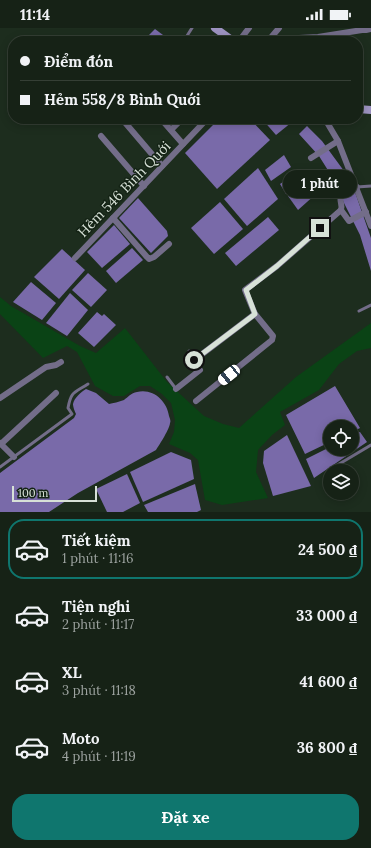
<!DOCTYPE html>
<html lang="vi">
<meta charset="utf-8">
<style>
:root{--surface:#162216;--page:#232f23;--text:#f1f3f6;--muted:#9ea4a1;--line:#353f35;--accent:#0f766e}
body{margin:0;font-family:Lora,serif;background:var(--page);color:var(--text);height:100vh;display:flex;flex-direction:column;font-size:15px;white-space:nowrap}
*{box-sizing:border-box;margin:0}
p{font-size:13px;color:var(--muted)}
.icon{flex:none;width:22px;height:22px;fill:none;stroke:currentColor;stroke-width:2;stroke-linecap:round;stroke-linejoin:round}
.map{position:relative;height:484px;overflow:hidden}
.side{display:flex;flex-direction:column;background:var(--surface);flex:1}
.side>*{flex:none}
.banner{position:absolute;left:8px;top:8px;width:355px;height:88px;border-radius:16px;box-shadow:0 2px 10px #0003,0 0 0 1px var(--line);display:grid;align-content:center;height:88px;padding:0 12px;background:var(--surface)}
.fabs{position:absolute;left:323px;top:392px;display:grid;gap:8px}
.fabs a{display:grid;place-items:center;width:36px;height:36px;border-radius:50%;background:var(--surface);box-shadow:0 2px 10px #0003,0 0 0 1px var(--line);font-size:20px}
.scale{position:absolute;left:12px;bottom:10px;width:85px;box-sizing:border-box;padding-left:4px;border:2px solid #d7e1d7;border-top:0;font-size:11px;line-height:14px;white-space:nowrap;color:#d7e1d7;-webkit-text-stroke:3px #142315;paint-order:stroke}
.end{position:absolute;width:18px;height:18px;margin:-9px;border:5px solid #d7e1d7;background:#111;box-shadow:0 0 0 2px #111}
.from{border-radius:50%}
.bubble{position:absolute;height:28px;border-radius:14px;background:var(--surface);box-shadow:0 2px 10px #0003,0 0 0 1px var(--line);font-size:13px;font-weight:700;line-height:28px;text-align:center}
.car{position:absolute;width:12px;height:24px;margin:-12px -6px;border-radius:5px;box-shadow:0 0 3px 1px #0007;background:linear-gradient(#fff 24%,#345 0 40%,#fff 0 76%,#345 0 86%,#fff 0)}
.banner b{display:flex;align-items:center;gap:14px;height:38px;font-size:15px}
.banner b+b{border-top:1px solid var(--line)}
.banner i{width:10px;height:10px;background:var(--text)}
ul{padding:7px 0 0;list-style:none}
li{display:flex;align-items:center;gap:12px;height:60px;margin:0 8px 6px;padding:0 4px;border:2px solid transparent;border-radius:16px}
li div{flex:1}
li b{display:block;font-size:15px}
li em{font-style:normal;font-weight:700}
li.selected{border-color:var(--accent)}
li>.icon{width:36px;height:36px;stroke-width:1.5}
.action{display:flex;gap:8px;margin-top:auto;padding:8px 12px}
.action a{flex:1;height:46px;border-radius:16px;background:var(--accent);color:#fff;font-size:16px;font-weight:700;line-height:46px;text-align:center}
.status{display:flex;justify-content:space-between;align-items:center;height:28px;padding:0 20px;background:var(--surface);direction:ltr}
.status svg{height:11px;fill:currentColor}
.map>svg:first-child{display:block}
</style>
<div class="status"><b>11:14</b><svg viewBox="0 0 49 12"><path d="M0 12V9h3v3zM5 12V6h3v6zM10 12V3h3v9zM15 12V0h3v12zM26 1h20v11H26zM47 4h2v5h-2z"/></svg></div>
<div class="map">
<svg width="371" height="484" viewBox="0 0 371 484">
<rect width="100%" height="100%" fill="#1d2d1e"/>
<!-- green -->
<polygon fill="#0a4315" points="0,269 11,278 80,318 96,325 125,300 167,354 204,388 223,396 239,400 296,349 371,295 371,320 357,323 339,336 319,362 280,384 285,397 272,407 258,422 256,444 268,470 222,477 205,472 198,432 190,425 169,416 174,404 175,392 171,375 162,366 150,358 140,358 124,368 113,368 95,358 77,324 67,318 43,330 0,286"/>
<!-- water -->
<g fill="#796aa9">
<polygon points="155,1 171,13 157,13 149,7"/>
<polygon points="219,91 250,91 270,112 217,161 185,125"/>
<polygon points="262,91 288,91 292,94 276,107"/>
<polygon points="307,98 322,113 344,143 356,167 371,210 371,243 360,207 344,175 336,155 319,128 299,106"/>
<polygon points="284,127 291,139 271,153 265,142"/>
<polygon points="258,140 278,171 247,198 224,171"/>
<polygon points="298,144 305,154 286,166 280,156"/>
<polygon points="321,148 327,158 317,166 309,153"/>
<polygon points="308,155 316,166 298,182 288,168"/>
<polygon points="138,170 167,203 168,208 151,225 119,190"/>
<polygon points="220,174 243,201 214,226 191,200"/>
<polygon points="268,189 279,202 236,238 225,225"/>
<polygon points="114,197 130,216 102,240 87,224"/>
<polygon points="132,220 143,232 116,255 106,243"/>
<polygon points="62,221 85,242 59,271 34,249"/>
<polygon points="88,245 107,262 91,279 72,262"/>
<polygon points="31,254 56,275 42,292 13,274"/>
<polygon points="70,265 88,282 67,308 46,295"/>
<polygon points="97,284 102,288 104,286 116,297 94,319 78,305"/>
<polygon points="335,358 360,400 352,404 352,399 330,399 330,414 305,426 286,387"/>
<path d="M86,361l10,4 13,11c4,-1 10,-2 15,-4 4,-3 7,-7 13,-8 16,-4 30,9 32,24 1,3 2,5 1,7 0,5 -10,21 -14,27l-78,43 -29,19h-49v-39l74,-55 2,-4c-1,-2 -3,-7 -3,-10 1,-6 8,-12 13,-15z"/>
<polygon points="360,404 367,414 314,450 306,431 330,419 330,421 352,421 352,407"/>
<polygon points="287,407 311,458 273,468 263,435 264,423"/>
<polygon points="171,424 191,432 194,451 143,474 130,444"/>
<polygon points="127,446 140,475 123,484 107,484 96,461"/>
<polygon points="195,456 201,482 197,484 148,484 144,477"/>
</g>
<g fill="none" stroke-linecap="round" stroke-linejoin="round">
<!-- service -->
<g stroke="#736d89" stroke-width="3">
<polyline points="185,11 192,0"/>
<polyline points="357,159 371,158"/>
<polyline points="359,283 371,277"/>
<polyline points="189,323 194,331"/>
<polyline points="167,349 176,361"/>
<path d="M0,439l72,-53 -4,-6c3,-17 6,-15 20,-24"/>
<polyline points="329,442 371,417"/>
</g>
<!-- minor -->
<g stroke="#736d89" stroke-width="6">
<polyline points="239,13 249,0"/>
<polyline points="268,13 279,0"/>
<polyline points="292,13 299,10 318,9 362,2 366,2 371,1"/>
<polyline points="122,91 162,138"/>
<polyline points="161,91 183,116"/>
<polyline points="325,91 338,113 371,198"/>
<polyline points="171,102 182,91"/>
<polyline points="101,108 144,158"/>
<polyline points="311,130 338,113"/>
<path d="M341,182c2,-5 -2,-9 0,-13l16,-10"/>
<polyline points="113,190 147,229 149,231 154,229 169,216"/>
<polyline points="75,230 207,91"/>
<polyline points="176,361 200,342 193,333 255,286"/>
<polyline points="0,370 46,339 56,337 61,334"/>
<polyline points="196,373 272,312 273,308 255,286 245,262 277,238 341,182 349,193 366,184"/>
<polyline points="0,415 14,429"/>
<polyline points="1,416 56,365"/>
</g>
<!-- secondary -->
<g stroke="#9d93c1" stroke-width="8">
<polyline points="215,0 233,13"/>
<polyline points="358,81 371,82"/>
</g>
</g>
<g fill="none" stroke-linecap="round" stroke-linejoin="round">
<!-- route -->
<polyline stroke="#d7e1d7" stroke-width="5" points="194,332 255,286 246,262 277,238 320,200"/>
</g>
<g text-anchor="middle" stroke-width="3" stroke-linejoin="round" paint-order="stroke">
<!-- street labels -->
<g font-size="14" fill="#d7e1d7" stroke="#142315">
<text transform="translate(124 161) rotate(-46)" y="5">Hẻm 546 Bình Quới</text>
</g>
</g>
</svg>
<div class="fabs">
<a><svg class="icon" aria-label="locate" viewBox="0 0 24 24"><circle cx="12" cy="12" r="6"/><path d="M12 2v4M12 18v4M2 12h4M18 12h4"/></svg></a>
<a><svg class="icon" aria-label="layers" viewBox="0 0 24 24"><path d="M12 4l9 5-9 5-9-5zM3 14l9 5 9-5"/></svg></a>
</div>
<div class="scale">100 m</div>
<i class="end from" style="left:194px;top:332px"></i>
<i class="end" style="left:320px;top:200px"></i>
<div class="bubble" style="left:283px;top:142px;width:74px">1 phút</div>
<i class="car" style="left:229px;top:347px;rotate:231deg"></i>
<div class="banner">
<b><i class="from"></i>Điểm đón</b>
<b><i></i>Hẻm 558/8 Bình Quới</b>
</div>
</div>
<section class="side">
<ul>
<li class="selected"><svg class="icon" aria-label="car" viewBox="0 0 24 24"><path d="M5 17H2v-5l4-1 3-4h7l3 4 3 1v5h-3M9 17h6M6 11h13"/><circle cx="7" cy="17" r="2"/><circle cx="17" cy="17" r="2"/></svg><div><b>Tiết kiệm</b><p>1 phút · 11:16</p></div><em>24 500 ₫</em></li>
<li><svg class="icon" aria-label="car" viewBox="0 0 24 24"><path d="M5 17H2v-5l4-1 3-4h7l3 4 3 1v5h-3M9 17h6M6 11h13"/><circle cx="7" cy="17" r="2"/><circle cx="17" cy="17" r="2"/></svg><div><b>Tiện nghi</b><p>2 phút · 11:17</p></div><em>33 000 ₫</em></li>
<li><svg class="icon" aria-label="car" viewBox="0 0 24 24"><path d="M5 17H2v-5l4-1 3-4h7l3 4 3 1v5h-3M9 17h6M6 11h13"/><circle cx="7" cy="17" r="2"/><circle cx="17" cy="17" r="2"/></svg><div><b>XL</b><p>3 phút · 11:18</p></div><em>41 600 ₫</em></li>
<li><svg class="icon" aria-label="car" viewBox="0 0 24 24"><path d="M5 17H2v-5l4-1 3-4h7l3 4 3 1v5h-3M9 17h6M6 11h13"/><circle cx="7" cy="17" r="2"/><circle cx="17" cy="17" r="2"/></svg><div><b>Moto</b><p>4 phút · 11:19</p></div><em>36 800 ₫</em></li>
</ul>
<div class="action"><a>Đặt xe</a></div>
</section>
